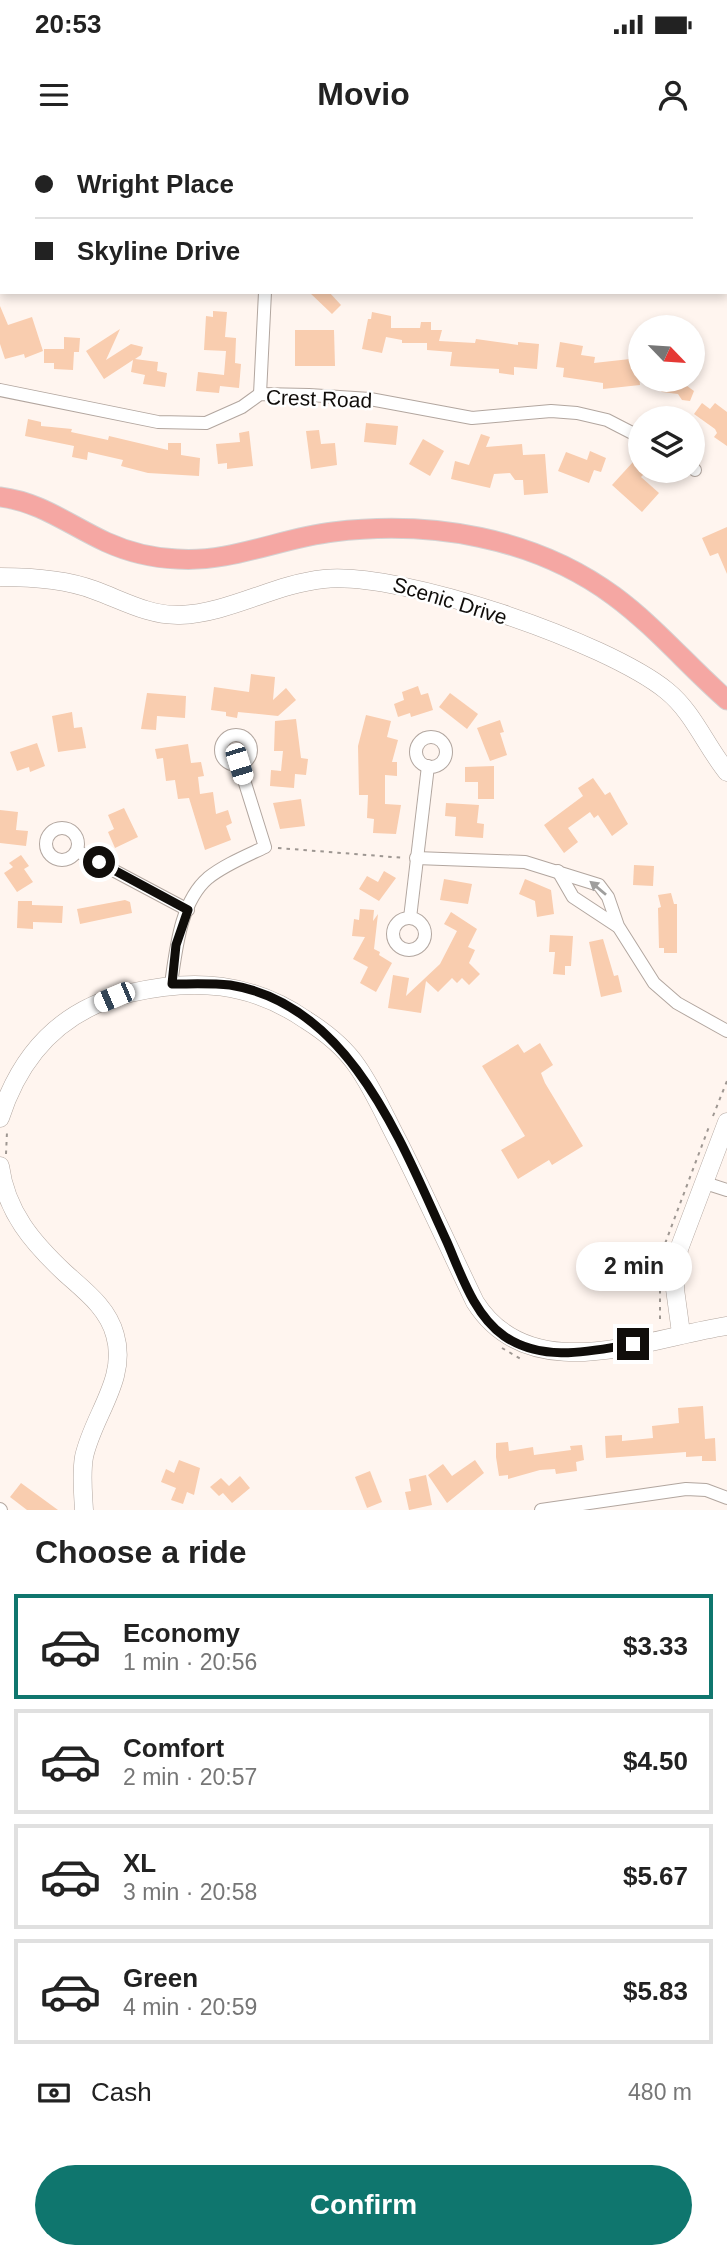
<!DOCTYPE html>
<meta charset="utf-8">
<style>
:root{--surface:#fff;--page:#f6f6f6;--text:#222;--muted:#767676;--line:#e0e0e0;--accent:#0f766e}
body{margin:0;font-family:Helvetica,sans-serif;background:var(--page);color:var(--text);height:100vh;display:flex;flex-direction:column;font-size:26px;white-space:nowrap}
*{box-sizing:border-box;margin:0}
p{font-size:23px;color:var(--muted)}
.icon{flex:none;width:38px;height:38px;fill:none;stroke:currentColor;stroke-width:2;stroke-linecap:round;stroke-linejoin:round}
.map{position:relative;height:1370px;overflow:hidden}
.details{display:flex;flex-direction:column;background:var(--surface);flex:1}
.details>*{flex:none}
.top-card{position:absolute;left:0px;top:0px;width:728px;height:154px;box-shadow:0 4px 10px #0003;display:grid;align-content:center;height:154px;padding:0 35px;background:var(--surface)}
.needle{width:46px;rotate:115deg}
.buttons{position:absolute;left:628px;top:175px;display:grid;gap:14px}
.buttons a{display:grid;place-items:center;width:77px;height:77px;border-radius:50%;background:var(--surface);box-shadow:0 4px 10px #0003;font-size:35px}
.end{position:absolute;width:32px;height:32px;margin:-16px;border:9px solid #100d0a;background:#fff;box-shadow:0 0 0 4px #fff}
.from{border-radius:50%}
.bubble{position:absolute;height:49px;border-radius:24px;background:var(--surface);box-shadow:0 4px 10px #0003;font-size:23px;font-weight:700;line-height:49px;text-align:center}
.car{position:absolute;width:21px;height:42px;margin:-21px -10px;border-radius:9px;box-shadow:0 0 5px 2px #0007;background:linear-gradient(#fff 24%,#345 0 40%,#fff 0 76%,#345 0 86%,#fff 0)}
.top-card b{display:flex;align-items:center;gap:24px;height:66px;font-size:26px}
.top-card b+b{border-top:2px solid var(--line)}
.top-card i{width:18px;height:18px;background:var(--text)}
ul{padding:0;list-style:none}
li{display:flex;align-items:center;gap:21px;height:105px;margin:0 14px 10px;padding:0 21px;border:4px solid var(--line);border-radius:0px}
li div{flex:1}
li b{display:block;font-size:26px}
li em{font-style:normal;font-weight:700}
li.current{border-color:var(--accent)}
li>.icon{width:63px;height:63px;stroke-width:1.5}
h2{padding:0 35px;font-size:32px;line-height:84px}
.pay{display:flex;align-items:center;gap:18px;height:77px;padding:0 35px;font-size:26px}
.pay p{margin-inline-start:auto}
.primary-button{display:flex;gap:14px;margin-top:auto;padding:14px 35px}
.primary-button a{flex:1;height:80px;border-radius:42px;background:var(--accent);color:#fff;font-size:28px;font-weight:700;line-height:80px;text-align:center}
.status{display:flex;justify-content:space-between;align-items:center;height:49px;padding:0 35px;background:var(--surface);direction:ltr}
.status svg{height:19px;fill:currentColor}
header{display:flex;justify-content:space-between;align-items:center;height:91px;padding:0 35px;background:var(--surface);font-size:32px;font-weight:700}
.map>svg:first-child{display:block}
</style>
<div class="status"><b>20:53</b><svg viewBox="0 0 49 12"><path d="M0 12V9h3v3zM5 12V6h3v6zM10 12V3h3v9zM15 12V0h3v12zM26 1h20v11H26zM47 4h2v5h-2z"/></svg></div>
<header><svg class="icon" aria-label="menu" viewBox="0 0 24 24"><path d="M4 6h16M4 12h16M4 18h16"/></svg>Movio<svg class="icon" aria-label="person" viewBox="0 0 24 24"><circle cx="12" cy="8" r="4"/><path d="M4 21q1-7 8-7t8 7"/></svg></header>
<div class="map">
<svg width="727" height="1370" viewBox="0 0 727 1370">
<rect width="100%" height="100%" fill="#fff5ef"/>
<!-- building -->
<g fill="#f9cdaf">
<polygon points="309,152 329,152 341,165 332,174"/>
<polygon points="0,166 8,185 32,177 43,211 25,218 24,214 5,219 0,204"/>
<polygon points="213,171 227,172 225,197 236,198 235,223 241,224 239,248 220,246 219,253 196,251 198,232 224,235 226,211 204,210 206,176 213,177"/>
<polygon points="372,172 391,176 391,188 420,188 421,182 431,182 431,190 442,190 439,201 475,203 476,199 518,205 518,202 539,204 537,229 514,227 514,235 499,233 499,229 450,226 452,212 427,210 427,203 402,203 402,200 386,197 382,213 362,209 368,179 371,179"/>
<polygon points="120,189 106,220 131,204 143,207 141,215 135,219 158,222 157,231 167,233 165,247 143,244 145,235 131,232 133,220 104,239 86,211"/>
<polygon points="295,190 334,190 335,226 295,226"/>
<polygon points="64,197 80,198 79,212 74,212 73,230 54,229 54,223 44,223 44,209 64,209"/>
<polygon points="560,202 583,206 581,215 595,217 594,223 630,219 630,225 638,224 640,245 603,249 603,243 563,237 564,228 556,227"/>
<polygon points="658,240 679,240 694,251 690,261 682,260 678,254 662,252 655,245"/>
<polygon points="702,263 710,269 715,263 727,272 727,306 714,297 717,293 715,289 694,274"/>
<polygon points="28,279 41,282 41,286 72,289 71,292 108,300 109,296 168,310 168,303 181,303 181,315 200,318 199,336 148,333 121,326 123,320 88,312 87,320 72,317 74,306 25,296"/>
<polygon points="366,283 398,286 396,305 364,302"/>
<polygon points="319,290 321,304 335,303 337,325 311,329 306,291"/>
<polygon points="249,291 253,326 227,329 227,323 218,324 216,304 240,302 239,293"/>
<polygon points="481,294 490,297 486,307 522,304 523,315 545,314 548,353 524,355 523,340 515,340 510,333 494,334 490,348 451,339 455,321 469,325"/>
<polygon points="423,299 444,311 430,336 409,324"/>
<polygon points="590,311 606,318 601,332 594,330 589,343 558,331 566,312 587,320"/>
<polygon points="633,322 645,333 641,337 659,353 642,372 612,345"/>
<polygon points="727,387 727,434 718,413 710,416 702,398"/>
<polygon points="251,534 275,537 273,560 286,548 296,560 278,576 238,572 237,578 226,576 226,572 211,570 214,547 249,552"/>
<polygon points="418,546 421,555 428,553 433,570 411,577 410,573 398,577 394,564 404,560 402,552"/>
<polygon points="147,553 186,556 185,578 157,576 156,590 141,589"/>
<polygon points="450,553 478,574 467,589 439,567"/>
<polygon points="72,572 74,588 82,587 86,608 58,612 52,576"/>
<polygon points="366,575 391,581 387,597 398,600 392,622 397,622 397,636 385,635 385,664 401,665 396,694 373,693 374,679 367,678 368,655 359,655 358,606"/>
<polygon points="296,579 301,618 308,619 306,635 295,634 294,648 270,646 271,630 281,631 283,611 274,611 275,581"/>
<polygon points="500,580 504,592 500,593 507,615 490,621 477,588"/>
<polygon points="37,603 45,626 30,632 29,627 17,631 10,612"/>
<polygon points="188,604 191,623 201,622 204,636 198,637 200,654 213,652 216,674 228,670 232,683 226,686 231,700 205,710 189,658 178,659 175,640 166,641 163,618 157,619 155,609"/>
<polygon points="494,626 494,659 478,659 478,642 465,642 465,627"/>
<polygon points="593,638 605,655 610,652 628,684 612,696 598,675 594,678 590,672 568,688 578,702 564,713 544,685 583,656 578,648"/>
<polygon points="301,659 305,686 280,689 273,663"/>
<polygon points="446,663 479,665 477,683 484,684 483,698 455,696 456,677 445,676"/>
<polygon points="124,668 138,697 115,708 108,692 114,689 108,675"/>
<polygon points="0,670 18,672 16,690 28,691 26,706 0,703"/>
<polygon points="21,715 29,726 24,729 33,742 17,752 4,733 13,727 9,723"/>
<polygon points="634,725 654,726 653,746 633,745"/>
<polygon points="384,731 396,738 379,761 359,749 367,736 378,742"/>
<polygon points="444,739 472,744 468,764 440,760"/>
<polygon points="525,739 551,750 554,774 537,777 535,761 519,754"/>
<polygon points="671,753 674,764 677,764 677,813 664,813 664,808 659,808 658,768 661,767 658,755"/>
<polygon points="125,760 130,762 132,773 80,784 77,769"/>
<polygon points="18,761 32,761 32,765 63,766 62,783 33,782 33,789 17,788"/>
<polygon points="360,769 374,770 373,781 378,774 374,809 380,812 379,815 392,823 376,852 360,843 368,827 353,819 365,797 352,796 354,779 359,780"/>
<polygon points="451,772 477,789 468,807 475,810 469,823 480,834 469,845 462,838 457,843 452,838 438,852 426,841 421,873 388,868 393,835 409,838 406,856 440,824 457,791 444,784"/>
<polygon points="550,795 573,796 571,826 565,826 565,835 553,834 555,812 549,812"/>
<polygon points="603,799 614,836 618,835 622,852 601,857 589,802"/>
<polygon points="540,903 553,925 541,933 545,943 583,1006 552,1025 549,1020 518,1039 501,1010 525,996 482,926 518,904 524,913"/>
<polygon points="703,1266 705,1299 715,1298 716,1321 702,1321 702,1316 686,1317 686,1312 606,1318 605,1296 622,1295 622,1301 653,1298 652,1286 679,1283 678,1268"/>
<polygon points="508,1302 509,1311 533,1307 534,1315 571,1310 570,1306 582,1305 584,1320 576,1322 577,1331 556,1334 555,1329 540,1330 508,1339 508,1335 499,1336 496,1317 496,1303"/>
<polygon points="179,1320 200,1328 194,1355 187,1352 183,1364 171,1360 176,1348 161,1342 166,1329 174,1333"/>
<polygon points="475,1320 484,1333 447,1363 428,1335 443,1324 452,1336"/>
<polygon points="370,1331 382,1362 367,1368 355,1337"/>
<polygon points="426,1335 432,1365 409,1370 405,1352 411,1351 409,1339"/>
<polygon points="240,1336 250,1348 232,1363 223,1353 219,1356 210,1347 221,1338 229,1346"/>
<polygon points="21,1343 58,1370 27,1370 10,1357"/>
</g>
<g fill="none" stroke-linecap="round" stroke-linejoin="round">
<defs>
<g id="street">
<polyline points="1,0 13,2"/>
<polyline points="282,2 282,0"/>
<polyline points="726,112 727,113"/>
<polyline points="0,250 158,282 206,283 242,267 260,254 309,255 370,259 472,278 551,271 577,273 607,280 640,297"/>
<polyline points="260,254 265,152"/>
<polyline points="693,328 695,330"/>
<circle cx="236" cy="610" r="15"/>
<circle cx="431" cy="612" r="15"/>
<circle cx="62" cy="704" r="16"/>
<polyline points="77,711 188,770"/>
<polyline points="416,718 525,722 599,745 608,757 618,786 654,843 677,863 727,891"/>
<polyline points="558,731 573,757 617,786"/>
<polyline points="410,778 428,626"/>
<circle cx="409" cy="794" r="16"/>
<path d="M171,844c5,-34 9,-82 37,-106 16,-13 38,-22 57,-31l-26,-83"/>
<polyline points="702,1042 727,1050"/>
<polyline points="0,1369 1,1370"/>
<polyline points="541,1370 686,1349 706,1350 727,1358"/>
</g>
<g id="secondary">
<path d="M0,437c31,0 65,2 94,13 28,10 55,26 86,25 50,-2 94,-31 144,-36 77,-8 283,63 343,112 26,21 39,55 60,81"/>
<path d="M0,978c21,-65 62,-109 130,-125 64,-15 121,-11 176,27 19,12 38,27 51,46 17,24 29,53 43,79 26,52 50,105 75,157 55,87 169,37 252,24"/>
<path d="M0,1026c6,46 33,77 65,107 20,18 43,35 50,62 13,44 -22,80 -31,122 -3,17 -1,35 0,53"/>
<polyline points="681,1193 675,1149 679,1109 727,982"/>
</g>
<path id="primary" d="M0,357c41,5 69,28 106,45 22,10 47,16 71,17 53,4 104,-21 156,-27 97,-12 201,5 281,64 42,31 75,71 113,104"/>
</defs>
<!-- street casing -->
<use href="#street" stroke="#b2a69f" stroke-width="14"/>
<!-- secondary casing -->
<use href="#secondary" stroke="#b2a69f" stroke-width="19"/>
<!-- primary casing -->
<use href="#primary" stroke="#d4d3d3" stroke-width="21"/>
<!-- path -->
<g stroke="#9e9792" stroke-width="2" stroke-dasharray="3.5 5" stroke-linecap="butt">
<polyline points="278,708 405,718"/>
<polyline points="713,976 727,941"/>
<polyline points="6,1014 7,992"/>
<polyline points="660,1145 663,1109 710,984"/>
<polyline points="660,1150 660,1183"/>
<polyline points="502,1208 521,1219"/>
</g>
<!-- street -->
<use href="#street" stroke="#fff" stroke-width="12"/>
<!-- secondary -->
<use href="#secondary" stroke="#fff" stroke-width="18"/>
<!-- primary -->
<use href="#primary" stroke="#f5a7a3" stroke-width="19"/>
</g>
<!-- one-way arrows -->
<defs><path id="oneway-solid" d="M-6-.8H1V-3.2L6.5 0L1 3.2V.8H-6Z" transform="scale(1.75)"/></defs>
<use fill="#9f9e9d" href="#oneway-solid" transform="translate(598 748) rotate(-140)"/>
<g fill="none" stroke-linecap="round" stroke-linejoin="round">
<!-- route -->
<path stroke="#100d0a" stroke-width="9" d="M99,722l89,48 -12,35 -4,39c19,0 39,-1 58,1 121,19 172,160 217,257 14,32 27,73 57,94 39,27 87,15 129,8"/>
</g>
<g text-anchor="middle" stroke-width="5" stroke-linejoin="round" paint-order="stroke">
<!-- street labels -->
<g font-size="21" fill="#100d0a" stroke="#fff">
<text transform="translate(319 259) rotate(2)" y="7">Crest Road</text>
<text transform="translate(450 461) rotate(17)" y="7">Scenic Drive</text>
</g>
</g>
</svg>
<div class="buttons">
<a><svg class="needle" viewBox="-14 -14 28 28"><path d="M0-13l5 13h-10z" fill="#e53935"/><path d="M0 13l5-13h-10z" fill="#767676"/></svg></a>
<a><svg class="icon" aria-label="layers" viewBox="0 0 24 24"><path d="M12 4l9 5-9 5-9-5zM3 14l9 5 9-5"/></svg></a>
</div>
<i class="end from" style="left:99px;top:722px"></i>
<i class="end" style="left:633px;top:1204px"></i>
<div class="bubble" style="left:576px;top:1102px;width:116px">2 min</div>
<i class="car" style="left:239px;top:624px;rotate:163deg"></i>
<i class="car" style="left:114px;top:857px;rotate:247deg"></i>
<div class="top-card">
<b><i class="from"></i>Wright Place</b>
<b><i></i>Skyline Drive</b>
</div>
</div>
<section class="details">
<h2>Choose a ride</h2>
<ul>
<li class="current"><svg class="icon" aria-label="car" viewBox="0 0 24 24"><path d="M5 17H2v-5l4-1 3-4h7l3 4 3 1v5h-3M9 17h6M6 11h13"/><circle cx="7" cy="17" r="2"/><circle cx="17" cy="17" r="2"/></svg><div><b>Economy</b><p>1 min · 20:56</p></div><em>$3.33</em></li>
<li><svg class="icon" aria-label="car" viewBox="0 0 24 24"><path d="M5 17H2v-5l4-1 3-4h7l3 4 3 1v5h-3M9 17h6M6 11h13"/><circle cx="7" cy="17" r="2"/><circle cx="17" cy="17" r="2"/></svg><div><b>Comfort</b><p>2 min · 20:57</p></div><em>$4.50</em></li>
<li><svg class="icon" aria-label="car" viewBox="0 0 24 24"><path d="M5 17H2v-5l4-1 3-4h7l3 4 3 1v5h-3M9 17h6M6 11h13"/><circle cx="7" cy="17" r="2"/><circle cx="17" cy="17" r="2"/></svg><div><b>XL</b><p>3 min · 20:58</p></div><em>$5.67</em></li>
<li><svg class="icon" aria-label="car" viewBox="0 0 24 24"><path d="M5 17H2v-5l4-1 3-4h7l3 4 3 1v5h-3M9 17h6M6 11h13"/><circle cx="7" cy="17" r="2"/><circle cx="17" cy="17" r="2"/></svg><div><b>Green</b><p>4 min · 20:59</p></div><em>$5.83</em></li>
</ul>
<div class="pay"><svg class="icon" aria-label="cash" viewBox="0 0 24 24"><path d="M3 7h18v10H3z"/><circle cx="12" cy="12" r="2"/></svg>Cash<p>480 m</p></div>
<div class="primary-button"><a>Confirm</a></div>
</section>
